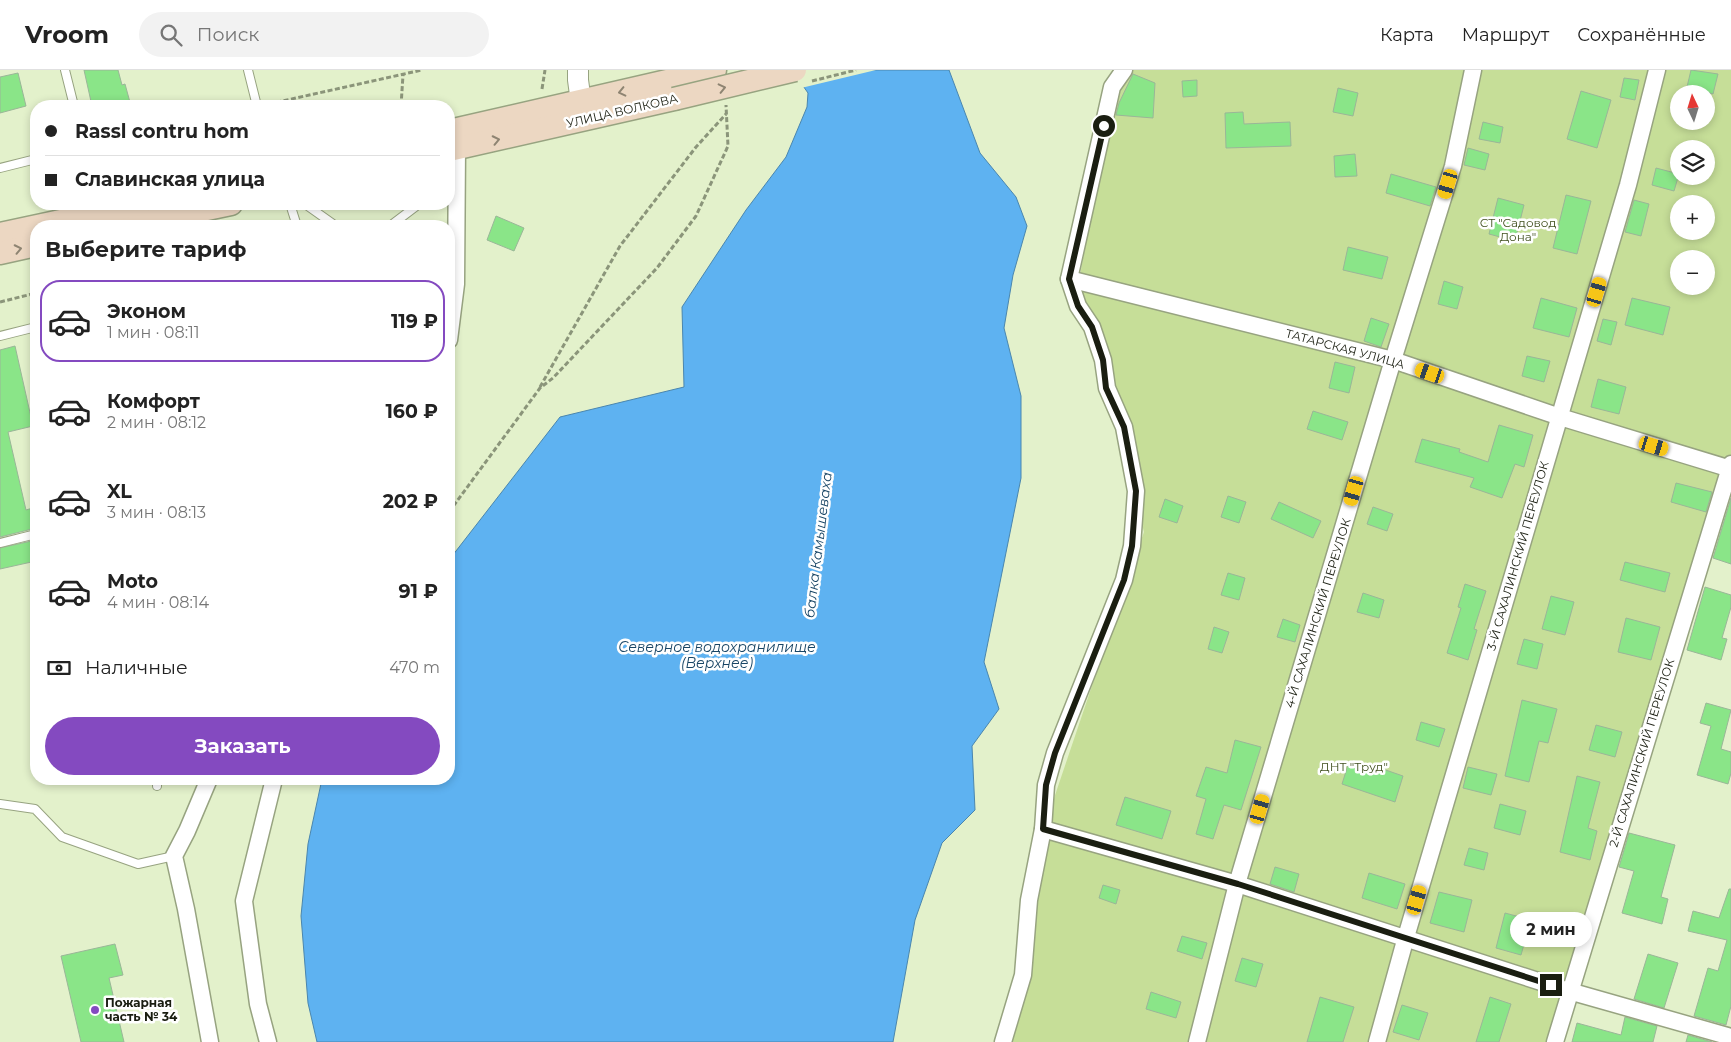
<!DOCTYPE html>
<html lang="ru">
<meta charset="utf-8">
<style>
:root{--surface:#fff;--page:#f2f2f2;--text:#222;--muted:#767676;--line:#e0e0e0;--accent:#844ac0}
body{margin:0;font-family:Montserrat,sans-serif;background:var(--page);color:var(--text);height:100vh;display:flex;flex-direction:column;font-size:19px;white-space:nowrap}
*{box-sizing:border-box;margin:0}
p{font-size:16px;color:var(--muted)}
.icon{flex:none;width:28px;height:28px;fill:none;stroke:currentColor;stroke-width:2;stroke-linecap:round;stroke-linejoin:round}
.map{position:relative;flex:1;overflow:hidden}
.side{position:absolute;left:30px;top:150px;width:425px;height:565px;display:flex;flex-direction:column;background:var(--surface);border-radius:20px;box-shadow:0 2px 8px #0003}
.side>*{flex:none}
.hud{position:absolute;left:30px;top:30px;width:425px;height:110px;border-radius:20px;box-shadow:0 2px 8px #0003;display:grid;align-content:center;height:110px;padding:0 15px;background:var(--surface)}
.needle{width:32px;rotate:356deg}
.controls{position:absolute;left:1670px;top:15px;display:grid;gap:10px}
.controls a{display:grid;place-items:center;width:45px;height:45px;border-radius:50%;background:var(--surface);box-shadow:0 2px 8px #0003;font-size:25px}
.end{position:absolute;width:22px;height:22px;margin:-11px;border:6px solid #1a1e11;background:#fff;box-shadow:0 0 0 2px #fff}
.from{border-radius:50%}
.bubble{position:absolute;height:35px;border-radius:18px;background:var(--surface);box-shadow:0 2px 8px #0003;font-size:16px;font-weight:700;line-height:35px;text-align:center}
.car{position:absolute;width:15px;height:30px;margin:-15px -8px;border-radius:6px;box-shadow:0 0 4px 1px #0007;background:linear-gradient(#f5c518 24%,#345 0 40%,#f5c518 0 76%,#345 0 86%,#f5c518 0)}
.hud b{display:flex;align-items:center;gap:18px;height:48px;font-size:19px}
.hud b+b{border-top:1px solid var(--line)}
.hud i{width:12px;height:12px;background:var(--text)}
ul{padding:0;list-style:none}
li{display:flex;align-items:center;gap:15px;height:82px;margin:0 10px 8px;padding:0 5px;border:2px solid transparent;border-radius:20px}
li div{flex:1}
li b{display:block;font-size:19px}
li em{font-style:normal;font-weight:700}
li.current{border-color:var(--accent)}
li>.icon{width:45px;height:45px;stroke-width:1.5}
h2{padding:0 15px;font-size:22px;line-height:60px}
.pay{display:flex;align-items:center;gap:12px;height:55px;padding:0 15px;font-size:19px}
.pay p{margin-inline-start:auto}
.button{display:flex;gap:10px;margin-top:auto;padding:10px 15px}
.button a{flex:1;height:58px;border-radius:30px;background:var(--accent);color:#fff;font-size:20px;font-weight:700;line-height:58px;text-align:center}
header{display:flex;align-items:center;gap:30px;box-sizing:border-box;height:70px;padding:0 25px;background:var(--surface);border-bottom:1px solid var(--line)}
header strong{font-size:24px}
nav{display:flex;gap:28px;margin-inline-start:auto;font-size:18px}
.search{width:350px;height:45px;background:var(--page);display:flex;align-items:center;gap:12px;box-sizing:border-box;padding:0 18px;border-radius:28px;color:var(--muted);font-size:19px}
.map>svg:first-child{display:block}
</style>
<header>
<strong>Vroom</strong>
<div class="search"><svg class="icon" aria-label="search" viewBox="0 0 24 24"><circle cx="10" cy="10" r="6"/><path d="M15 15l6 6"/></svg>Поиск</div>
<nav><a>Карта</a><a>Маршрут</a><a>Сохранённые</a></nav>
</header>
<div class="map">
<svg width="1731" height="972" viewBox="0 0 1731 972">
<rect width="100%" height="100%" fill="#e3f1cb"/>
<!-- green -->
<path fill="#c6de98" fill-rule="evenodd" d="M1130,0h601v394l-172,578h-555l31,-118 14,-111 95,-281 -65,-251 30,-168zM1679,24h27v27h-27zM1679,79h27v27h-27zM1679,134h27v27h-27zM1679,189h27v27h-27z"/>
<!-- water -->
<polygon fill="#5eb2f1" stroke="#4a86ae" points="792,0 949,0 980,83 1016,127 1027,156 1013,205 1004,258 1021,326 1021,408 984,592 999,639 972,676 975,740 942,773 915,850 893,972 317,972 308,933 301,846 308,774 322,709 449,709 449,490 560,347 684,317 682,237 746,140 786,87 807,37 808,23"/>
<!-- pier -->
<polygon fill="#e3f1cb" points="790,0 876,0 801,18"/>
<!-- building -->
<g fill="#8ae588" stroke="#9ab698">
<polygon points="84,0 118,0 122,15 125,14 131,36 92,36"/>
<polygon points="1691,0 1718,4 1713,24 1687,17"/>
<polygon points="18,3 26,36 0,43 0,7"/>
<polygon points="1133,4 1155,13 1153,48 1116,45 1119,33"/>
<polygon points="1624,8 1639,10 1635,30 1620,27"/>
<polygon points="1197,10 1197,26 1183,27 1182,11"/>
<polygon points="1338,18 1358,23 1353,46 1333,42"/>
<polygon points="1581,21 1611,30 1597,78 1567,69"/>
<polygon points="1243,42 1244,54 1290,52 1291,76 1226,78 1225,43"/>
<polygon points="1483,52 1503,57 1500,73 1479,69"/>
<polygon points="1468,78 1489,84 1485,100 1464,95"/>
<polygon points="1355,84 1357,106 1335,107 1334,86"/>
<polygon points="1656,98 1679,104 1674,121 1652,115"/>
<polygon points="1391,104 1436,117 1430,136 1386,123"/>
<polygon points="1566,125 1591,131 1577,184 1553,178"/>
<polygon points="1498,128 1524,135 1515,171 1489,164"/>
<polygon points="1634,130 1649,134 1641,166 1625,162"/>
<polygon points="496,146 524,158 514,181 487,170"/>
<polygon points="1348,177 1388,187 1382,209 1343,200"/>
<polygon points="1444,211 1463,217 1457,239 1438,234"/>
<polygon points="1541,228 1577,238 1569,267 1533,258"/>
<polygon points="1632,228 1670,237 1663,265 1625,255"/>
<polygon points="1371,248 1389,254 1381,277 1364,271"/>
<polygon points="1603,249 1617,252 1611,275 1597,271"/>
<polygon points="15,276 33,356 8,362 26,440 36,437 36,458 0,467 0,280"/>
<polygon points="1527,286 1550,291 1544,312 1522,306"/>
<polygon points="1335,292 1355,297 1349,323 1329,318"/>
<polygon points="1598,309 1626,317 1619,344 1591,337"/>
<polygon points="1313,341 1348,352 1342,370 1307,359"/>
<polygon points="1499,355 1533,365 1524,397 1515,394 1502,428 1470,417 1474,408 1415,392 1422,369 1460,379 1459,382 1488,392"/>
<polygon points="1676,413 1712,422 1706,442 1671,432"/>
<polygon points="1228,426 1246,432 1239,453 1221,447"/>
<polygon points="1731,428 1731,494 1713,488"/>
<polygon points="1165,429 1183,436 1177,453 1159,447"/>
<polygon points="1279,432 1321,451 1313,468 1271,449"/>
<polygon points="1373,437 1393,444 1387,461 1367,454"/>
<polygon points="36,470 36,491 0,499 0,478"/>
<polygon points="1625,492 1670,503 1665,522 1620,510"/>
<polygon points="1228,503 1245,508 1239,530 1221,525"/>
<polygon points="1465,514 1486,521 1474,559 1477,560 1468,590 1447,583 1461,538 1458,537"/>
<polygon points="1705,517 1731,525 1731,537 1722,568 1727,569 1721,590 1687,580"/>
<polygon points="1363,523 1384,530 1379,548 1357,542"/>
<polygon points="1551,526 1574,532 1565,565 1542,559"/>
<polygon points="1626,548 1660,557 1651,590 1618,582"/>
<polygon points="1283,549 1300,555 1295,572 1277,567"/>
<polygon points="1214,557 1229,562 1222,583 1208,579"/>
<polygon points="1524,569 1543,574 1537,599 1517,594"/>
<polygon points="1522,630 1557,639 1548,673 1539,671 1529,712 1505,706"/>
<polygon points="1706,633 1731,640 1721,679 1731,682 1731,703 1728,714 1697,705 1711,656 1700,653"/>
<polygon points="1421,652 1445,659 1439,677 1416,670"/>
<polygon points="1596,655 1622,662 1615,687 1589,680"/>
<polygon points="1235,670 1261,677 1241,740 1224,735 1213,769 1196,764 1206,729 1196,726 1206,697 1227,703"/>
<polygon points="1348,695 1372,702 1374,696 1403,706 1395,732 1342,714"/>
<polygon points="1468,697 1497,704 1491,725 1463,718"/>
<polygon points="1577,706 1600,712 1588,758 1597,761 1590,790 1560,782"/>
<polygon points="1125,727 1171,741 1162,769 1116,755"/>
<polygon points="1500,734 1526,741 1520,765 1494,758"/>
<polygon points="1629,763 1675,775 1661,827 1668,829 1662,854 1622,843 1634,801 1619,797"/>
<polygon points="1469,778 1488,783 1484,800 1464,795"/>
<polygon points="1275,797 1299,804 1294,822 1270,814"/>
<polygon points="1369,803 1405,814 1397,839 1362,828"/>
<polygon points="1103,815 1120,820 1116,834 1099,828"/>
<polygon points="1729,819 1731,819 1731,936 1726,955 1694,946 1708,898 1718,901 1727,870 1688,861 1693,841 1719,848"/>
<polygon points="1439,822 1472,830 1464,862 1430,853"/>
<polygon points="1505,843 1531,850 1521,885 1496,878"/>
<polygon points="1182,866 1207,873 1202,889 1177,881"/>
<polygon points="115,874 123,905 109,908 124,972 81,972 61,886"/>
<polygon points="1648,884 1678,893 1664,938 1634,929"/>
<polygon points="1242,888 1263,894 1256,917 1235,911"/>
<polygon points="1151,922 1181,932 1176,948 1146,939"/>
<polygon points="1320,927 1354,937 1343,972 1307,972"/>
<polygon points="1490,927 1511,934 1499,972 1476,972"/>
<polygon points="1402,935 1428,943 1419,970 1393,962"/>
<polygon points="1625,947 1657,956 1653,972 1572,972 1577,953 1621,965"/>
<polygon points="1688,965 1712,972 1686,972"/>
</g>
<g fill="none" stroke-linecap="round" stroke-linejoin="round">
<defs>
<g id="service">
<polyline points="65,0 74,36"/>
<polyline points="248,0 257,36"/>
<polyline points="0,98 36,89"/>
<polyline points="290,134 297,156"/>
<polyline points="305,134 336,156"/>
<polyline points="390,156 419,134"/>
<polyline points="0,266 36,257"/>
<polyline points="0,473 36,464"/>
<polyline points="157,709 157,716"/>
<polyline points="0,734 35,739 62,767 138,794 174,786"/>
</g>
<g id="minor">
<polyline points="1069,209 1393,290 1560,347 1731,399"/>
<polyline points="449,270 456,214 457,78"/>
<polyline points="209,709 187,761 174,786 186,839 210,972"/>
<polyline points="1043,759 1237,814 1569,921 1731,967"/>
<polyline points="268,972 258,934 244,831 274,709"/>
<polyline points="1003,972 1023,905 1029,830 1043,759 1046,715 1055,683 1124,510 1132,476 1136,421 1124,357 1107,318 1103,290 1092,257 1078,236 1069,209 1112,17 1124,0"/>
<polyline points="1197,972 1237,814 1393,290 1453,96 1473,0"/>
<polyline points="1377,972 1406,867 1628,115 1657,0"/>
<polyline points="1555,972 1731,394"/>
</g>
<polyline id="tertiary" points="578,0 578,10 581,32"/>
<g id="secondary">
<polyline points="449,61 715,0"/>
<polyline points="449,80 674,29"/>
<polyline points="126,156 231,134"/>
<polyline points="0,164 140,134"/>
<polyline points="0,183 36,175"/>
</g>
</defs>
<!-- service casing -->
<use href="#service" stroke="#97a380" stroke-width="10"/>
<!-- minor casing -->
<use href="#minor" stroke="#97a380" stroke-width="19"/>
<!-- tertiary casing -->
<use href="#tertiary" stroke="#97a380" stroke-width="22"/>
<!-- secondary casing -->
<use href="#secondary" stroke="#97a380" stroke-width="25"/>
<!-- path -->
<g stroke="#8b957a" stroke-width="3" stroke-dasharray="5 2.5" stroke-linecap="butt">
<polyline points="542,19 545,0"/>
<polyline points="269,34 422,0"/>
<polyline points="401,36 403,5"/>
<polyline points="0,232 36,223"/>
<polyline points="540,317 620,176 696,77 726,44"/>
<polyline points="449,442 540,318 553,308 657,198 696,146 728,76 726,35"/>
</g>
<!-- service -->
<use href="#service" stroke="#fff" stroke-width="8"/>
<!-- minor -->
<use href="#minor" stroke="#fff" stroke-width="16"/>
<!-- tertiary -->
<use href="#tertiary" stroke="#fff" stroke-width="20"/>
<!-- secondary -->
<use href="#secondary" stroke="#ecd7c2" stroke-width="22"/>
<defs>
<polyline id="secondary-bridge" points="674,29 795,0"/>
</defs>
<!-- secondary-bridge casing -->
<use href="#secondary-bridge" stroke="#97a380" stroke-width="25" stroke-linecap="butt"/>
<!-- path-bridge -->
<polyline stroke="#8b957a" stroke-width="3" stroke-dasharray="5 2.5" stroke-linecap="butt" points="812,11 856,0"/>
<!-- secondary-bridge -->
<use href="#secondary-bridge" stroke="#ecd7c2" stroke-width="22"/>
</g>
<!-- one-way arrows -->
<defs><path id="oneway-chevron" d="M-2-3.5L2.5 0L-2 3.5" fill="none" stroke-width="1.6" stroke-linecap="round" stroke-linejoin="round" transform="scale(1.25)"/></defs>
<g stroke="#8e8472">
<use href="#oneway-chevron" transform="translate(722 18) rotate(-13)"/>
<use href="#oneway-chevron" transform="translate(622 22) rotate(167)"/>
<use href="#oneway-chevron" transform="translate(496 70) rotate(-12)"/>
<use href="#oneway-chevron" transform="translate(18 179) rotate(-12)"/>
</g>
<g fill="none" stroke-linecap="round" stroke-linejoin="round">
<!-- route -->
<polyline stroke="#1a1e11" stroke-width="6" points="1104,56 1069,209 1078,236 1092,257 1103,290 1106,318 1124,357 1136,421 1132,476 1124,510 1055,683 1046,715 1043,759 1238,814 1551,915"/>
</g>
<!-- markers -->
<circle fill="#844ac0" stroke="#fff" stroke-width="2" cx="95" cy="940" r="5"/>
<g text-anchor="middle" stroke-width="5" stroke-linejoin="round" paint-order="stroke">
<!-- street labels -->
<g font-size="12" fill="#1a1e11" stroke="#fff">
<text transform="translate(622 41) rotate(-13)" y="4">УЛИЦА ВОЛКОВА</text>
<text transform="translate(1345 279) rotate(15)" y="4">ТАТАРСКАЯ УЛИЦА</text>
<text transform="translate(1518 486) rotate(-74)" y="4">3-Й САХАЛИНСКИЙ ПЕРЕУЛОК</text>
<text transform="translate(1318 543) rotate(-73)" y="4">4-Й САХАЛИНСКИЙ ПЕРЕУЛОК</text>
<text transform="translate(1642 683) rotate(-73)" y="4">2-Й САХАЛИНСКИЙ ПЕРЕУЛОК</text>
</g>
<!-- park labels -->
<g font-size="12" fill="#41501f" stroke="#fff">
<text x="1518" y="157">СТ "Садовод<tspan x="1518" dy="14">Дона"</tspan></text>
<text x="1354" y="701">ДНТ "Труд"</text>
</g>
<!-- poi labels -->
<g font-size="12" font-weight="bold" fill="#1a1e11" stroke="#fff" text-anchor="start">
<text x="105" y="937">Пожарная<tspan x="105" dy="14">часть № 34</tspan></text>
</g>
<!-- water labels -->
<g font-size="14" font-style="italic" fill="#184565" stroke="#fff">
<text transform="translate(818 475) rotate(-83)" y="5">балка Камышеваха</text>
<text x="717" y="582">Северное водохранилище<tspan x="717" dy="16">(Верхнее)</tspan></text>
</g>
</g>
</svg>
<div class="controls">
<a><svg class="needle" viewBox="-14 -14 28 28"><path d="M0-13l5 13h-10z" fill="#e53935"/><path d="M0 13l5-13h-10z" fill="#767676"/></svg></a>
<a><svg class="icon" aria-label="layers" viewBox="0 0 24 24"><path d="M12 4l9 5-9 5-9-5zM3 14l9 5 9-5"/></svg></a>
<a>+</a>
<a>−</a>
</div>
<i class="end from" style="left:1104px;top:56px"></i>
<i class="end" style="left:1551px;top:915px"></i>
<div class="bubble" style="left:1510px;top:842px;width:82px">2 мин</div>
<i class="car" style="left:1448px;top:114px;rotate:197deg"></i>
<i class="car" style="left:1597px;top:222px;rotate:17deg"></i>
<i class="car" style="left:1430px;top:303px;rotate:289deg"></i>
<i class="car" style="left:1654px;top:376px;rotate:107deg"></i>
<i class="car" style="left:1354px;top:421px;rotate:196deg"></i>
<i class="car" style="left:1260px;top:739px;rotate:16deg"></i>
<i class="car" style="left:1417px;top:830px;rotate:16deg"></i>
<div class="hud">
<b><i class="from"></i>Rassl contru hom</b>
<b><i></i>Славинская улица</b>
</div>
<section class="side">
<h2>Выберите тариф</h2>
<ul>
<li class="current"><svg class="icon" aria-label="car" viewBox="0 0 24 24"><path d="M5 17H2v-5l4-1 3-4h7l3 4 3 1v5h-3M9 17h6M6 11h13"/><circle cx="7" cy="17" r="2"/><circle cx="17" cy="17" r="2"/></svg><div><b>Эконом</b><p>1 мин · 08:11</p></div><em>119 ₽</em></li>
<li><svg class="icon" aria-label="car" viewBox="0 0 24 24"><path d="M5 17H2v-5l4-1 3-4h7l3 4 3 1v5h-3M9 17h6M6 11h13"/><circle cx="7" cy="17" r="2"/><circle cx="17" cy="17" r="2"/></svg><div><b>Комфорт</b><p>2 мин · 08:12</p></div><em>160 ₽</em></li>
<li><svg class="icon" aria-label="car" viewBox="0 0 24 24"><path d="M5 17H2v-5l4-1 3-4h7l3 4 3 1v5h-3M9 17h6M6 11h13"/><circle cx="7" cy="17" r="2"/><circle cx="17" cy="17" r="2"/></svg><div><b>XL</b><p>3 мин · 08:13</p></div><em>202 ₽</em></li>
<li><svg class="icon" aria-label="car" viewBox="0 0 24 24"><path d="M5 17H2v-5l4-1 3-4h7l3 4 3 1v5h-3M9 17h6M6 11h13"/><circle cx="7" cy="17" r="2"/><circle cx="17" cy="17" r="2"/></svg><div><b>Moto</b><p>4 мин · 08:14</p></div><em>91 ₽</em></li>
</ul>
<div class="pay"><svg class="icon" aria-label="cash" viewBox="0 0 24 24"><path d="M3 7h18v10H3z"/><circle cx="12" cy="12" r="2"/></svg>Наличные<p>470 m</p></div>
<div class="button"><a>Заказать</a></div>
</section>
</div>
